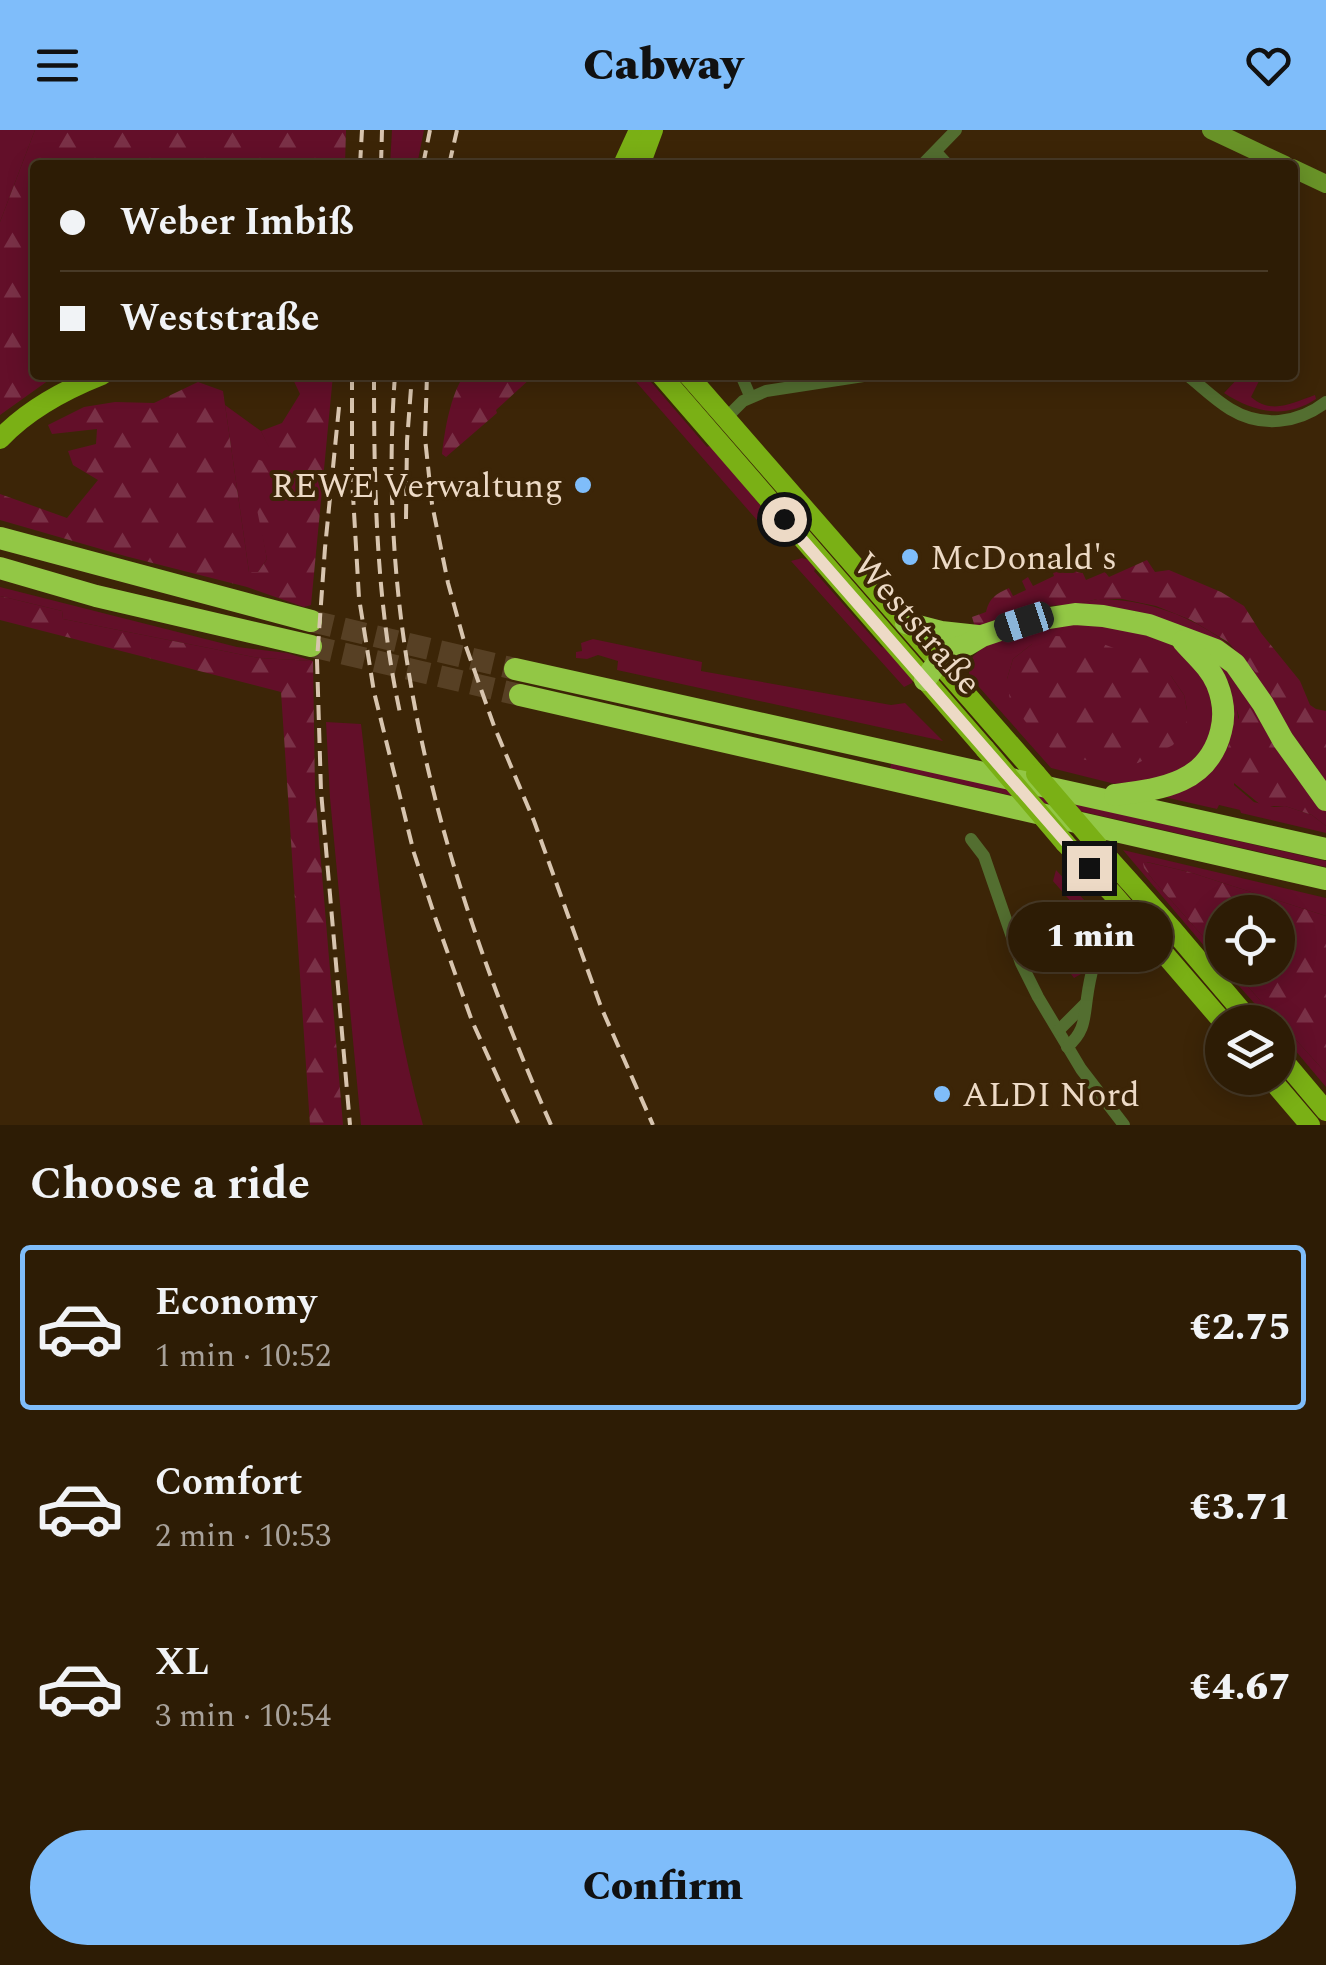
<!DOCTYPE html>
<meta charset="utf-8">
<style>
:root{--surface:#2d1c05;--page:#392913;--text:#f1f3f6;--muted:#a7a19a;--line:#483a27;--accent:#7fbdfa}
body{margin:0;font-family:Spectral,serif;background:var(--page);color:var(--text);height:100vh;display:flex;flex-direction:column;font-size:38px;white-space:nowrap}
*{box-sizing:border-box;margin:0}
p{font-size:32px;color:var(--muted)}
.icon{flex:none;width:55px;height:55px;fill:none;stroke:currentColor;stroke-width:2;stroke-linecap:round;stroke-linejoin:round}
.map{position:relative;height:995px;overflow:hidden}
.side{display:flex;flex-direction:column;background:var(--surface);flex:1}
.side>*{flex:none}
.guide{position:absolute;left:30px;top:30px;width:1268px;height:220px;border-radius:10px;box-shadow:0 5px 25px #0003,0 0 0 2px var(--line);display:grid;align-content:center;height:220px;padding:0 30px;background:var(--surface)}
.controls{position:absolute;left:1205px;top:765px;display:grid;gap:20px}
.controls a{display:grid;place-items:center;width:90px;height:90px;border-radius:50%;background:var(--surface);box-shadow:0 5px 25px #0003,0 0 0 2px var(--line);font-size:50px}
.end{position:absolute;width:45px;height:45px;margin:-22px;border:12px solid #eddac6;background:#111;box-shadow:0 0 0 5px #111}
.from{border-radius:50%}
.bubble{position:absolute;height:70px;border-radius:35px;background:var(--surface);box-shadow:0 5px 25px #0003,0 0 0 2px var(--line);font-size:32px;font-weight:800;line-height:70px;text-align:center}
.car{position:absolute;width:30px;height:60px;margin:-30px -15px;border-radius:12px;box-shadow:0 0 8px 2px #0007;background:linear-gradient(#222 24%,#8ab4d8 0 40%,#222 0 76%,#8ab4d8 0 86%,#222 0)}
.guide b{display:flex;align-items:center;gap:35px;height:95px;font-size:38px}
.guide b+b{border-top:2px solid var(--line)}
.guide i{width:25px;height:25px;background:var(--text)}
ul{padding:0;list-style:none}
li{display:flex;align-items:center;gap:30px;height:165px;margin:0 20px 15px;padding:0 10px;border:5px solid transparent;border-radius:10px}
li div{flex:1}
li b{display:block;font-size:38px}
li em{font-style:normal;font-weight:800}
li.active{border-color:var(--accent)}
li>.icon{width:90px;height:90px;stroke-width:1.5}
h2{padding:0 30px;font-size:45px;line-height:120px}
.cta{display:flex;gap:20px;margin-top:auto;padding:20px 30px}
.cta a{flex:1;height:115px;border-radius:60px;background:var(--accent);color:#111;font-size:40px;font-weight:800;line-height:115px;text-align:center}
header{display:flex;justify-content:space-between;align-items:center;height:130px;padding:0 30px;background:var(--accent);color:#111;font-size:45px;font-weight:800}
.map>svg:first-child{display:block}
</style>
<header><svg class="icon" aria-label="menu" viewBox="0 0 24 24"><path d="M4 6h16M4 12h16M4 18h16"/></svg>Cabway<svg class="icon" aria-label="heart" viewBox="0 0 24 24"><path d="M12 20l-8-8c-3-5 5-10 8-4 3-6 11-1 8 4z"/></svg></header>
<div class="map">
<svg width="1326" height="995" viewBox="0 0 1326 995">
<defs>
<pattern id="forest-firs" width="22" height="20" patternUnits="userSpaceOnUse" patternTransform="scale(2.5)"><rect width="22" height="20" fill="#630f29"/><path d="M5 1l3.5 6h-7zM16 11l3.5 6h-7z" fill="#7a3147"/></pattern>
</defs>
<rect width="100%" height="100%" fill="#3c2507"/>
<!-- grass -->
<g fill="#630f29" fill-rule="evenodd">
<polygon points="0,0 35,0 0,92"/>
<polygon points="392,0 424,0 417,35 390,35"/>
<polygon points="630,245 645,245 707,317 711,315 713,317 774,392 767,398 763,397"/>
<path d="M1241,245h21l-11,22c21,18 41,6 64,-2l1,4c-32,21 -62,13 -92,-6z"/>
<polygon points="225,275 261,301 274,326 261,395 267,429 258,442 249,442"/>
<polygon points="802,428 809,430 817,437 814,441 881,517 887,518 914,547 912,553 904,557 791,431"/>
<polygon points="0,457 237,517 287,523 313,531 259,528 63,489 62,481 0,466"/>
<path d="M1097,469c62,0 123,27 162,76 21,26 36,58 52,86l-45,-65 -81,-69 -51,-16 -56,-7z"/>
<path d="M1062,494l67,4 39,15 16,10 22,24 11,57 -37,43 -65,7 -64,-16 -80,-90c-18,-36 69,-49 91,-54zM1032,514l139,32 13,19 3,15 -180,-31 6,-20z"/>
<polygon points="593,509 702,532 701,541 891,575 905,573 943,611 617,540 618,531 598,525 587,529 576,528 576,522 582,521 581,513"/>
<path d="M1211,532l17,6 98,141v5l-30,-37 -71,-100c21,32 12,72 9,108l20,17 20,5 11,-1 27,9 14,11v7l-85,-20 -1,-3 -21,-5 -2,4 -53,-12 56,-40z"/>
<path d="M326,592l35,2c16,134 25,271 62,401h-62l-31,-327z"/>
<polygon points="892,632 1326,731 1326,737 890,638"/>
<polygon points="1123,720 1326,768 1326,786 1189,742 1147,732 1144,733 1144,738 1154,751 1222,828 1222,837"/>
<polygon points="1056,740 1087,773 1101,794 1081,844 1074,848 1071,844 1084,797 1082,786 1087,782 1078,772 1073,774 1053,751"/>
<polygon points="1223,838 1231,838 1326,943 1326,957 1278,900 1278,892 1271,892"/>
</g>
<!-- forest -->
<g fill="url(#forest-firs)">
<polygon points="35,0 346,0 345,35 35,35 35,245 56,245 0,285 0,92"/>
<polygon points="242,245 333,245 311,475 304,477 247,457 125,426 0,390 0,364 67,388 98,350 73,335 68,321 96,314 97,299 52,304 48,295 84,277 115,272 154,273 198,252 223,261 249,442 258,442 267,429 250,345 254,328 271,334 273,326 261,301 282,293 300,264 291,245 242,249"/>
<path d="M464,245h65l2,3 -35,32 1,3 -51,44 -4,-3c3,-25 8,-57 22,-79z"/>
<path d="M1147,430l8,12 14,-2 52,22 23,14 17,27 39,48 10,24 6,4 10,2v72l-67,-107 -31,-34 -37,-22 -35,-14 -34,-7h-25l-19,5 -31,2 -72,21 -3,-10 14,-5c3,-14 10,-18 23,-24l4,8 13,-6 -4,-9 6,-4 5,9 21,-10 -3,-10 6,-2 4,8 18,-7 7,15 19,-8 4,5z"/>
<polygon points="0,466 62,481 63,489 259,528 313,531 315,661 343,995 310,995 281,562 0,490"/>
<polygon points="1056,506 1087,508 1146,530 1171,546 1184,565 1187,580 1187,594 1173,615 1138,633 1115,636 1057,624 1035,604 1010,571 1007,549 1013,529 1032,514"/>
<polygon points="1227,540 1296,647 1326,684 1326,696 1312,685 1285,676 1262,676 1228,648 1224,637 1226,623 1239,587 1230,554 1225,546"/>
<polygon points="1146,732 1189,742 1326,786 1326,943 1231,838 1278,838 1278,782 1222,782 1222,828 1154,751 1144,738 1143,733"/>
</g>
<g fill="none" stroke-linecap="round" stroke-linejoin="round">
<!-- highway-tunnel -->
<g stroke="#574024" stroke-width="22" stroke-dasharray="22 11" stroke-linecap="butt">
<polyline points="311,491 515,539"/>
<polyline points="311,516 520,565"/>
</g>
<!-- street -->
<g stroke="#536e30" stroke-width="12">
<polyline points="936,22 948,35"/>
<polyline points="922,35 956,0"/>
<polyline points="741,245 750,266"/>
<path d="M1187,245c14,11 28,25 43,34 31,19 68,15 96,-7"/>
<polyline points="726,288 743,271 766,261 870,245"/>
<polyline points="971,709 984,726 1021,833 1038,867 1081,939 1124,995"/>
<polyline points="1097,830 1133,799 1141,787"/>
<polyline points="1059,900 1086,873"/>
<path d="M1067,917c18,-15 17,-28 20,-49 6,-44 18,-77 60,-96"/>
</g>
<!-- secondary -->
<g stroke="#699328" stroke-width="18">
<polyline points="1211,0 1285,35"/>
<polyline points="1292,38 1326,54"/>
</g>
<!-- primary -->
<g stroke="#7ab015" stroke-width="20">
<polyline points="623,35 639,0"/>
<polyline points="640,35 653,0"/>
<polyline points="661,245 985,619"/>
<polyline points="688,245 1036,644"/>
<path d="M0,309c28,-30 64,-49 102,-64"/>
<polyline points="1065,713 1112,763 1223,892"/>
<polyline points="1102,721 1173,800 1251,892"/>
<polyline points="1278,924 1326,981"/>
<polyline points="1270,948 1310,995"/>
</g>
<!-- highway -->
<g stroke="#92c745" stroke-width="22">
<polyline points="0,408 311,491"/>
<polyline points="0,438 96,466 311,516"/>
<polyline points="906,493 941,502 978,506"/>
<polyline points="515,539 1326,719"/>
<polyline points="925,550 938,532 954,519 967,515 982,506 1024,492 1075,484 1103,486 1149,495 1216,520 1235,534 1263,574 1283,610 1326,670"/>
<polyline points="520,565 1326,749"/>
<path d="M1115,665c46,-6 93,-11 106,-64 4,-15 2,-32 -4,-47 -7,-17 -22,-29 -34,-43"/>
</g>
<!-- rail -->
<g stroke="#d8c5af" stroke-width="4" stroke-dasharray="15 8" stroke-linecap="butt">
<polyline points="360,35 362,0"/>
<polyline points="381,35 382,0"/>
<polyline points="423,35 430,0"/>
<polyline points="449,35 457,0"/>
<polyline points="352,245 352,348 359,468 374,562 414,723 436,790 472,891 519,995"/>
<path d="M374,245c0,114 2,226 26,338"/>
<path d="M395,245c-20,265 50,510 156,750"/>
<polyline points="427,245 425,308 432,374 448,453 464,511 494,596 534,691 601,877 653,995"/>
<polyline points="339,277 325,418 317,530 321,661 350,995"/>
<polyline points="406,389 407,311 412,245"/>
</g>
<!-- primary-bridge -->
<g stroke="#7ab015" stroke-width="20">
<polyline points="985,619 1065,713"/>
<polyline points="1036,644 1102,721"/>
</g>
</g>
<g fill="none" stroke-linecap="round" stroke-linejoin="round">
<!-- route -->
<polyline stroke="#eddac6" stroke-width="12" points="784,389 1089,738"/>
</g>
<!-- markers -->
<g fill="#7fbdfa" stroke="#3c2507" stroke-width="4">
<circle cx="583" cy="355" r="10"/>
<circle cx="910" cy="427" r="10"/>
<circle cx="942" cy="964" r="10"/>
</g>
<g text-anchor="middle" stroke-width="8" stroke-linejoin="round" paint-order="stroke">
<!-- poi labels -->
<g font-size="35" fill="#eddac6" stroke="#3c2507" text-anchor="start">
<text x="563" y="367" text-anchor="end">REWE Verwaltung</text>
<text x="930" y="439">McDonald's</text>
<text x="962" y="976">ALDI Nord</text>
</g>
<!-- street labels -->
<g font-size="35" fill="#eddac6" stroke="#3c2507">
<text transform="translate(918 493) rotate(49)" y="12">Weststraße</text>
</g>
</g>
</svg>
<div class="controls">
<a><svg class="icon" aria-label="locate" viewBox="0 0 24 24"><circle cx="12" cy="12" r="6"/><path d="M12 2v4M12 18v4M2 12h4M18 12h4"/></svg></a>
<a><svg class="icon" aria-label="layers" viewBox="0 0 24 24"><path d="M12 4l9 5-9 5-9-5zM3 14l9 5 9-5"/></svg></a>
</div>
<i class="end from" style="left:784px;top:389px"></i>
<i class="end" style="left:1089px;top:738px"></i>
<div class="bubble" style="left:1008px;top:772px;width:165px">1 min</div>
<i class="car" style="left:1024px;top:492px;rotate:252deg"></i>
<div class="guide">
<b><i class="from"></i>Weber Imbiß</b>
<b><i></i>Weststraße</b>
</div>
</div>
<section class="side">
<h2>Choose a ride</h2>
<ul>
<li class="active"><svg class="icon" aria-label="car" viewBox="0 0 24 24"><path d="M5 17H2v-5l4-1 3-4h7l3 4 3 1v5h-3M9 17h6M6 11h13"/><circle cx="7" cy="17" r="2"/><circle cx="17" cy="17" r="2"/></svg><div><b>Economy</b><p>1 min · 10:52</p></div><em>€2.75</em></li>
<li><svg class="icon" aria-label="car" viewBox="0 0 24 24"><path d="M5 17H2v-5l4-1 3-4h7l3 4 3 1v5h-3M9 17h6M6 11h13"/><circle cx="7" cy="17" r="2"/><circle cx="17" cy="17" r="2"/></svg><div><b>Comfort</b><p>2 min · 10:53</p></div><em>€3.71</em></li>
<li><svg class="icon" aria-label="car" viewBox="0 0 24 24"><path d="M5 17H2v-5l4-1 3-4h7l3 4 3 1v5h-3M9 17h6M6 11h13"/><circle cx="7" cy="17" r="2"/><circle cx="17" cy="17" r="2"/></svg><div><b>XL</b><p>3 min · 10:54</p></div><em>€4.67</em></li>
</ul>
<div class="cta"><a>Confirm</a></div>
</section>
